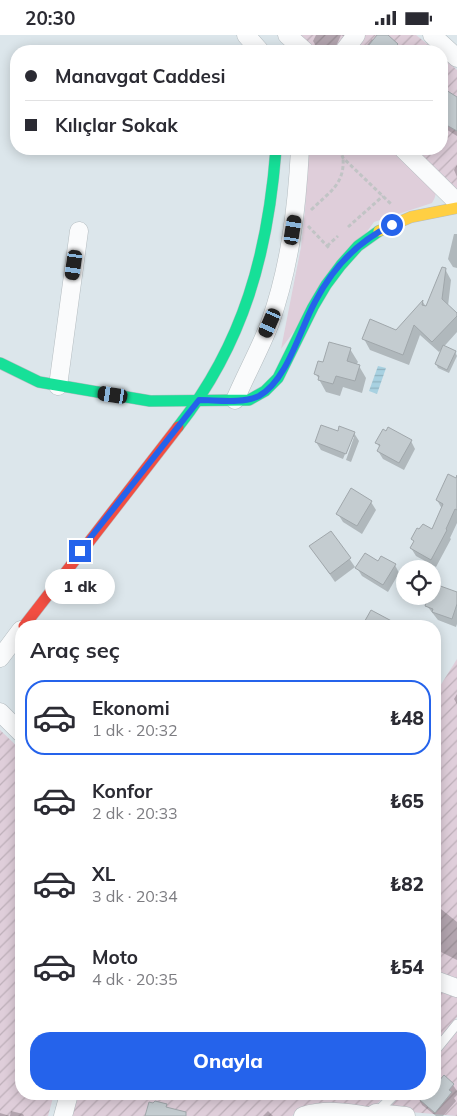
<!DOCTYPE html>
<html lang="tr">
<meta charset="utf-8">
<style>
:root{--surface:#fff;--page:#f7f7f7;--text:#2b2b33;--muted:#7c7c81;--line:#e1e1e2;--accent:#2563eb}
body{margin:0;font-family:Mulish,sans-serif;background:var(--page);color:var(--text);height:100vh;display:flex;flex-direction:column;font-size:19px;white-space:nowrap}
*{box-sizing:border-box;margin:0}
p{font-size:16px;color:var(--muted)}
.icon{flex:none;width:28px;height:28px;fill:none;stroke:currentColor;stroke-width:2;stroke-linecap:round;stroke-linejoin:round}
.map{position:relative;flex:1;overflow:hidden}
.panel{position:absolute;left:15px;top:585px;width:426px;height:480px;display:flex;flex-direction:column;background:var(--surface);border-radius:20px;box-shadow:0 2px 12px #0003}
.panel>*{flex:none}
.guide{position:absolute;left:10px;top:10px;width:438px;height:110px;border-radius:20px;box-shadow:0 2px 12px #0003;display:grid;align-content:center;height:110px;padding:0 15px;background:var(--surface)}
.tools{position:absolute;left:396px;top:525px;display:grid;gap:10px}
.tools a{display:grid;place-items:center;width:45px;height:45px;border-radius:50%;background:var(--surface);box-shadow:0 2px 12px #0003;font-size:25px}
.end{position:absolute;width:22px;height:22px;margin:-11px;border:6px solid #2563eb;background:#fff;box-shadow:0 0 0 2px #fff}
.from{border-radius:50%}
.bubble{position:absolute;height:35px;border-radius:18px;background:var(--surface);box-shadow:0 2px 12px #0003;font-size:16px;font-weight:800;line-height:35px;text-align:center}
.car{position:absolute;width:15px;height:30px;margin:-15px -8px;border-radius:6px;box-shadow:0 0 4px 1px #0007;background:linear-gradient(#222 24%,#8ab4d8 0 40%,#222 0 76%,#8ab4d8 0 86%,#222 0)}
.guide b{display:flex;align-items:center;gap:18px;height:48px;font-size:19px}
.guide b+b{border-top:1px solid var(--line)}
.guide i{width:12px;height:12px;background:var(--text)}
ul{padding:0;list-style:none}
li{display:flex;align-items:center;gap:15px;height:75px;margin:0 10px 8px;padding:0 5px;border:2px solid transparent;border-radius:20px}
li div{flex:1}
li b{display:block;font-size:19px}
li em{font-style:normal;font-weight:800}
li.on{border-color:var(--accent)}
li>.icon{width:45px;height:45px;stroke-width:1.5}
h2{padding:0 15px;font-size:22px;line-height:60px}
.primary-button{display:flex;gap:10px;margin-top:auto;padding:10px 15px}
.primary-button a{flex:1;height:58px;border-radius:20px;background:var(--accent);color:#fff;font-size:20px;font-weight:800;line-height:58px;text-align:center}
.status{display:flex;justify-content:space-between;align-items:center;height:35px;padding:0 25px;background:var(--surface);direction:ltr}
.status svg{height:14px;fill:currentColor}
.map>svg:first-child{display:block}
</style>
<div class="status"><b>20:30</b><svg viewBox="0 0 49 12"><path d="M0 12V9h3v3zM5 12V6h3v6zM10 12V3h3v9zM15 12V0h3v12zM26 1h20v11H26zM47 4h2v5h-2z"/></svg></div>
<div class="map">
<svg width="457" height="1081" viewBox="0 0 457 1081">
<defs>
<pattern id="garden-furrows" width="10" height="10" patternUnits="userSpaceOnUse" patternTransform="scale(1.25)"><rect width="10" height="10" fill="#dfceda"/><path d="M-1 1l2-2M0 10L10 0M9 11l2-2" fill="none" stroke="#beb0ba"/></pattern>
<pattern id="water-rules" width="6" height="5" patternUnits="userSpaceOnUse" patternTransform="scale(1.25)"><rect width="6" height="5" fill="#a8d1e1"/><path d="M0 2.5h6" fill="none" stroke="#8fb2c0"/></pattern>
</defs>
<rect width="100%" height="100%" fill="#dce6eb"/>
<!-- park -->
<path fill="#dfceda" d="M308,114h84l41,38c4,6 3,9 -1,16l-58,19 -93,127 20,-102 4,-37z"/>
<!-- garden -->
<g fill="url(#garden-furrows)">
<polygon points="300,0 346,0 335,16 318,16"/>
<polygon points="364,0 416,0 436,16 350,16"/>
<polygon points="441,21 457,35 457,154 416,114 441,114"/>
<polygon points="457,624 457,943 435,937 435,659"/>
<polygon points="0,695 21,715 21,1059 54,1059 48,1081 0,1081"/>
<polygon points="435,951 457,962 457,982 435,1009"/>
<polygon points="457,995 457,1081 387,1075 402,1059 435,1059 435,1020"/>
<polygon points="77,1059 387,1059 373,1073 298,1076 292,1081 71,1081"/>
</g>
<!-- water -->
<polygon fill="url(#water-rules)" points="378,331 386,333 377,359 369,356"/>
<!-- shadow -->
<g fill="#0003">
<polygon points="316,0 354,0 352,5 341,0 334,16 319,16 313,6"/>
<polygon points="379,0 386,0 397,10 401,16 364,16 363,15 372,4 374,6"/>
<polygon points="457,63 457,101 441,91 441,65"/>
<polygon points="457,130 457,142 454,135"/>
<polygon points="454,199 457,199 457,233 453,232 448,224"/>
<polygon points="445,234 451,245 448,271 457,280 457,297 439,317 420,300 409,330 370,315 364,304 396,296 423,267 426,272"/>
<polygon points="350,314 358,327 356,330 359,331 366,343 362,358 343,352 340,361 326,357 316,339 324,329"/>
<polygon points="455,317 457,321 449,338 438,333 436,329"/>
<polygon points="338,398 354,398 359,406 351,427 346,425 354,402 352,402 343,424 321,415 316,407"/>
<polygon points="411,406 415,414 404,435 383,424 378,416 380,413 377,408"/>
<polygon points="457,445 457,488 450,503 451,504 436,532 416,521 411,513 415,507 413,504 432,495 442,474 437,465"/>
<polygon points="351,455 371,467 376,475 362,499 343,487 338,479"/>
<polygon points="331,497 355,532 335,547 311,512"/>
<polygon points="379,527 395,530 399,538 388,557 362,541 357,533"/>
<polygon points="457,558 457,589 456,592 438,585 427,571 428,567 425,562"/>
<polygon points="457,659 457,669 454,664"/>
<polygon points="436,870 457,887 457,925 435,914 435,871"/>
<polygon points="435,1042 440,1046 444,1042 453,1050 457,1056 457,1060 454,1063 456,1066 443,1081 436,1081 422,1070 418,1062 420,1059 435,1059"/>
<polygon points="127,1059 140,1059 139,1062"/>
<polygon points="11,1076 23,1079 24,1081 0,1081 0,1078 10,1081"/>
<polygon points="268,1076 273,1081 263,1081"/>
</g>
<!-- building -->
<g fill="#c4ccd0" stroke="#a0a7ab">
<polygon points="377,0 388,0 398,9 392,16 364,16"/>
<polygon points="446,55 457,62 457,96 441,87 441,63"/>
<polygon points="442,232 446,233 442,264 457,278 457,281 432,307 414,290 403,320 362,304 370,284 396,295 423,265 422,270 426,271"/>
<polygon points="329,307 351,313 347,326 360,330 355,346 336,341 333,349 318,345 319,341 314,339 318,326 323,327"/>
<polygon points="443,310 456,316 447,335 435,329"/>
<polygon points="321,390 338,396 339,391 355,397 346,419 315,407"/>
<polygon points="388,392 412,405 399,428 377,416 380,410 375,408 383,394 386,396"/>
<polygon points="448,439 456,443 457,440 457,475 455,474 446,494 447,495 431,525 410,513 414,506 411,504 417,493 419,494 423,489 432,494 443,469 436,465"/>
<polygon points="351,453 372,466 357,491 336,479"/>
<polygon points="331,496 351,523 330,539 309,511"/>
<polygon points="365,518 378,526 381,521 396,529 383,550 355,533"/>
<polygon points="432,548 457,557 457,569 452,584 432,577 433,574 425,571 429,561 432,561"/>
<polygon points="371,575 401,591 362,591"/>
<polygon points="444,1040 454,1049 449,1055 452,1057 435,1078 413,1059 435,1059 435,1045 438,1047"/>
<polygon points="155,1066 167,1069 166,1072 186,1077 186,1081 145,1081 149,1067 153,1068"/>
</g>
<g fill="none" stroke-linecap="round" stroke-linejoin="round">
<defs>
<g id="lane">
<polyline points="435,1016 457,989"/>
<polyline points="376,1078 395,1059"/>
</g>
<g id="street">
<polyline points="246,0 260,16"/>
<polyline points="287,0 305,16"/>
<polyline points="432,0 457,23"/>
<polyline points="344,16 356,0"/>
<polyline points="403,114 457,167"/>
<polyline points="58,351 79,196"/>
<path d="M235,365c11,-26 25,-51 35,-77 20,-57 27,-115 30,-174"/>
<polyline points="0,623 21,595"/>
<polyline points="0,677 21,698"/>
<polyline points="435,945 457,953"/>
<polyline points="63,1081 69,1059"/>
<path d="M303,1081c21,-7 44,-4 65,0"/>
<polyline points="371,1081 376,1078 406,1081"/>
</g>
<g id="fast">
<polyline points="0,328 39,347 150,366 249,365 265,356 278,343 313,272 326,250 341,230 358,211 379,196"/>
<path d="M178,392c66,-84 90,-174 98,-278"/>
</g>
<polyline id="slow" points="379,196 411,182 457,173"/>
<polyline id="jam" points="24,591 178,392"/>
</defs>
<!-- lane casing -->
<use href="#lane" stroke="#b4bcc0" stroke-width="10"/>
<!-- street casing -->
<use href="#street" stroke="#b4bcc0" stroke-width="19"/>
<!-- fast casing -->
<use href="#fast" stroke="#b4bcc0" stroke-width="12"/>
<!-- slow casing -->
<use href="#slow" stroke="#b4bcc0" stroke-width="12"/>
<!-- jam casing -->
<use href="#jam" stroke="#b4bcc0" stroke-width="12"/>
<!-- path -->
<g stroke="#c1c4c5" stroke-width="3" stroke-dasharray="4 2.5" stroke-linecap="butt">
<polyline points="340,114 343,123 391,169"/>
<path d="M311,175c17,-17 34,-25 32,-52"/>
<polyline points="308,191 330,214"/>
<polyline points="348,192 383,161"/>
<polyline points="327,211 338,201"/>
</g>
<!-- lane -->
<use href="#lane" stroke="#fafbfc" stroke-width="9"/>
<!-- street -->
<use href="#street" stroke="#fafbfc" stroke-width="18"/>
<!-- fast -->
<use href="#fast" stroke="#16e098" stroke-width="11"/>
<!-- slow -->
<use href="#slow" stroke="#ffcf43" stroke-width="11"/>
<!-- jam -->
<use href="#jam" stroke="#f24e42" stroke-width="11"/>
</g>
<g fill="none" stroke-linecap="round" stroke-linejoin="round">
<!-- route -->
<path stroke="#2563eb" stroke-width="6" d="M80,516l119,-151c18,0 43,4 60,-4 28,-15 41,-67 56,-94 17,-33 43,-61 77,-77"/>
</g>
</svg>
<div class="tools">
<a><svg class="icon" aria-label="locate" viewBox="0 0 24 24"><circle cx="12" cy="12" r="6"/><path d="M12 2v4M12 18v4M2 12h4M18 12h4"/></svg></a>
</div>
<i class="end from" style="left:392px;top:190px"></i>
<i class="end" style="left:80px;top:516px"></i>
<div class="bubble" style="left:45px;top:534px;width:70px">1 dk</div>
<i class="car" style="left:293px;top:195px;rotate:9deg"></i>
<i class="car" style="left:74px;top:230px;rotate:188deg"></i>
<i class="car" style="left:270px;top:288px;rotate:204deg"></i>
<i class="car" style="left:113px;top:360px;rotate:279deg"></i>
<div class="guide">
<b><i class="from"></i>Manavgat Caddesi</b>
<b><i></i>Kılıçlar Sokak</b>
</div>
<section class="panel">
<h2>Araç seç</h2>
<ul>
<li class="on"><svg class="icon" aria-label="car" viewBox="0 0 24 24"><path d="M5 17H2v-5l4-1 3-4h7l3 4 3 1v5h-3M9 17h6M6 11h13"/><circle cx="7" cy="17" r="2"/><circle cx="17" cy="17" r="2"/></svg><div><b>Ekonomi</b><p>1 dk · 20:32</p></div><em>₺48</em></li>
<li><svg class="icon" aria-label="car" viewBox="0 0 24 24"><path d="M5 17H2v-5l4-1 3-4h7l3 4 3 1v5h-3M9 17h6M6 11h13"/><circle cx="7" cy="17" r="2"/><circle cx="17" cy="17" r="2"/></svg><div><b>Konfor</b><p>2 dk · 20:33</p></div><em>₺65</em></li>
<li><svg class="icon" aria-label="car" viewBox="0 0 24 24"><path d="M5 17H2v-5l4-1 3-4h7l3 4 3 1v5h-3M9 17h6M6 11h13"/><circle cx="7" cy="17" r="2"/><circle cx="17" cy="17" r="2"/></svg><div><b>XL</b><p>3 dk · 20:34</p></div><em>₺82</em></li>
<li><svg class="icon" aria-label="car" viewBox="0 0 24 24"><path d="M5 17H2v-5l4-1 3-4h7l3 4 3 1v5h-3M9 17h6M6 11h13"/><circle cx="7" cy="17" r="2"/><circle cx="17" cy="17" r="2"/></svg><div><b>Moto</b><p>4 dk · 20:35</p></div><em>₺54</em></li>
</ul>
<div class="primary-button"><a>Onayla</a></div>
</section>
</div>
